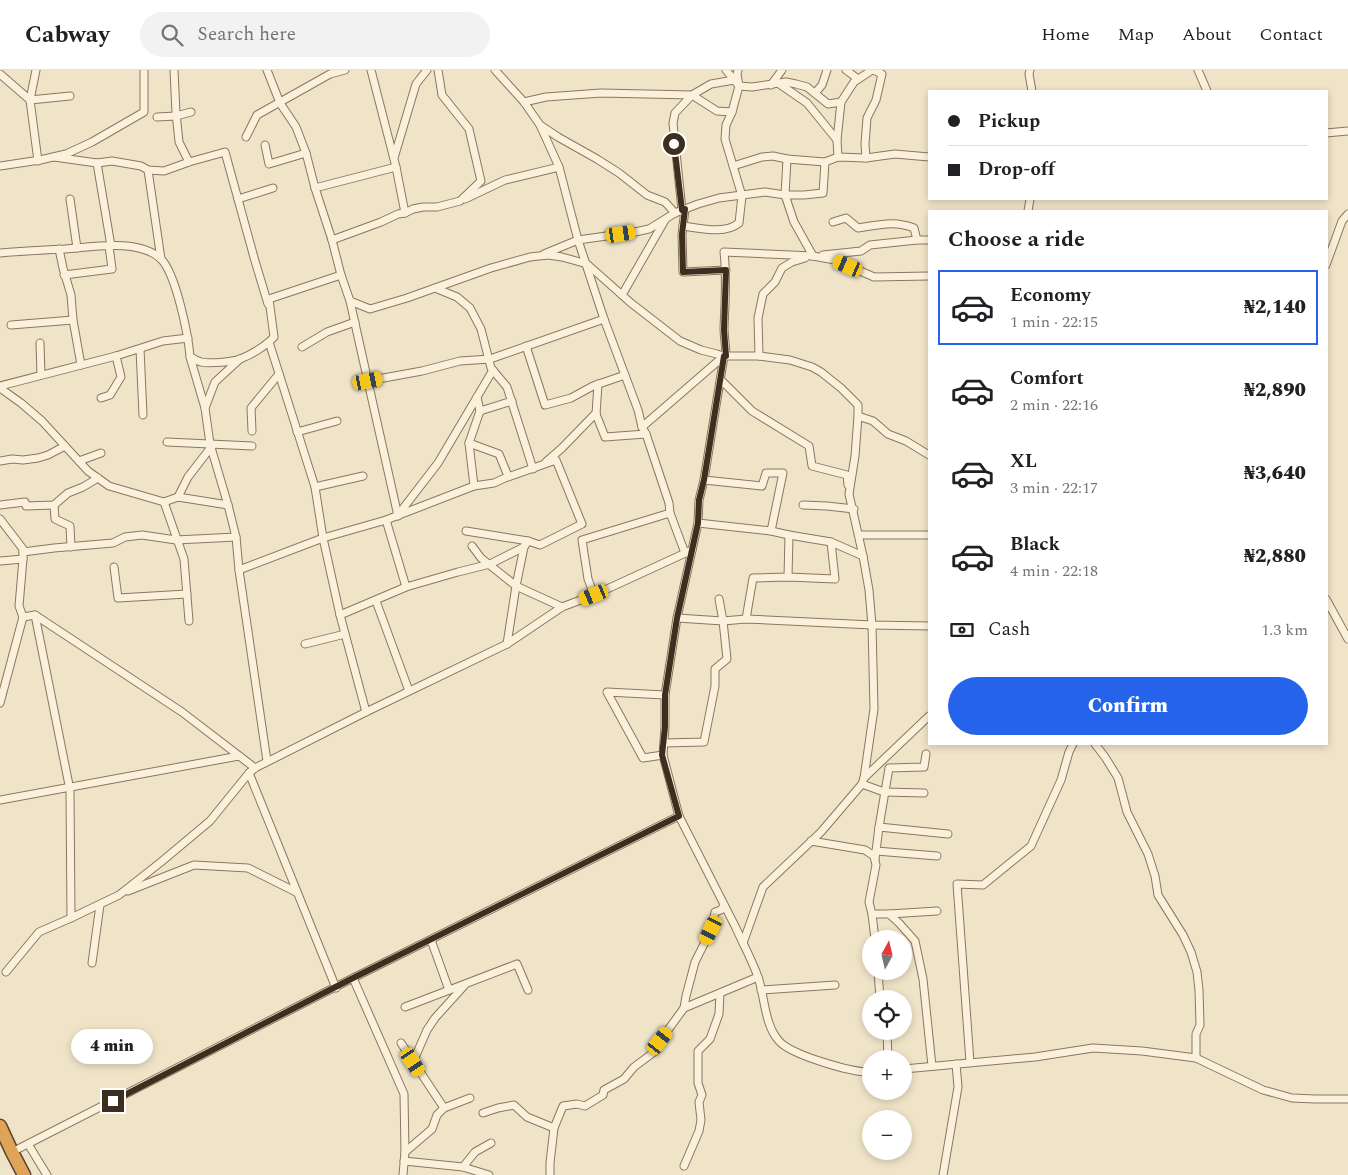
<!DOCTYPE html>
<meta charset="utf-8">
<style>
:root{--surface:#fff;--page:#f2f2f2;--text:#202124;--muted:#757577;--line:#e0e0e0;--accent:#2563eb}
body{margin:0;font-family:Spectral,serif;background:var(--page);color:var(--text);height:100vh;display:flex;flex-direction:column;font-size:19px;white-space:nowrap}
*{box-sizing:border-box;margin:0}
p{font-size:16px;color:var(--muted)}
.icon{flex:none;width:28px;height:28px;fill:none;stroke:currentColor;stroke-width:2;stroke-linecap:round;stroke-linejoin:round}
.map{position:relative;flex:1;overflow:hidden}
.drawer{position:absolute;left:928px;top:140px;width:400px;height:535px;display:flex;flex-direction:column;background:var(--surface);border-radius:0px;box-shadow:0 2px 8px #0003}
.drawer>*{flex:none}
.hud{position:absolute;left:928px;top:20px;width:400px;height:110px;border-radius:0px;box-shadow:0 2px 8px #0003;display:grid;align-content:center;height:110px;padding:0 20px;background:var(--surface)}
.needle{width:32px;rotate:8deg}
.fabs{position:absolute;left:862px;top:860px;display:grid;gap:10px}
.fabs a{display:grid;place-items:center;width:50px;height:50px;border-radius:50%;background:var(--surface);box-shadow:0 2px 8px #0003;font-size:25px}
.end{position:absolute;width:22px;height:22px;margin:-11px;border:6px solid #3d2e20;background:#fff;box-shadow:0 0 0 2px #fff}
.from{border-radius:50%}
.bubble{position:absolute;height:35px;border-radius:18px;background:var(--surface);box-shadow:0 2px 8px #0003;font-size:16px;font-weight:800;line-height:35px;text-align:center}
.car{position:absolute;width:15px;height:30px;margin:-15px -8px;border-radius:6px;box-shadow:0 0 4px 1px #0007;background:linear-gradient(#f5c518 24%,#345 0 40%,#f5c518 0 76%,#345 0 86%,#f5c518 0)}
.hud b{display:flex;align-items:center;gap:18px;height:48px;font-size:19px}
.hud b+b{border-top:1px solid var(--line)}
.hud i{width:12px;height:12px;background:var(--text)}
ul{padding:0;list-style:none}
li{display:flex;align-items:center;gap:15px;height:75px;margin:0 10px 8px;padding:0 10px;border:2px solid transparent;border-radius:0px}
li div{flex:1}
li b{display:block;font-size:19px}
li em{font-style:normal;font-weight:800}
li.on{border-color:var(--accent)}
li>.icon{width:45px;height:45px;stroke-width:1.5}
h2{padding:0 20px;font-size:22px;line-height:60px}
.pay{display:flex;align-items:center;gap:12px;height:55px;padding:0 20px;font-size:19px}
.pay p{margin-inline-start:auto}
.primary-button{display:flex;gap:10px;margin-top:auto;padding:10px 20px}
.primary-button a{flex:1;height:58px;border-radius:30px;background:var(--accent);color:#fff;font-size:20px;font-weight:800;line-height:58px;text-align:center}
header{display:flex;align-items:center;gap:30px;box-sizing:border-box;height:70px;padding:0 25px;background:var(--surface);border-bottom:1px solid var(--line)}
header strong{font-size:24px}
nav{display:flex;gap:28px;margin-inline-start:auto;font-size:18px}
.search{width:350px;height:45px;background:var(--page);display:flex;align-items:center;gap:12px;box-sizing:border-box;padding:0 18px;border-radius:28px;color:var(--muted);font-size:19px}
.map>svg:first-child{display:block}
</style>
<header>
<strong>Cabway</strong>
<div class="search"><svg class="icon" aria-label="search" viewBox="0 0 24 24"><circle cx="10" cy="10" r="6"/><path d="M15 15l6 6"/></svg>Search here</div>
<nav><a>Home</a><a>Map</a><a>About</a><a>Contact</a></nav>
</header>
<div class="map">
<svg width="1348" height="1105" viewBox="0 0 1348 1105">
<rect width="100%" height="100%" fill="#f0e4c8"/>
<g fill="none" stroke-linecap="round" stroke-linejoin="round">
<defs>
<g id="street">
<polyline points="36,0 30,30 38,91"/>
<polyline points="174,0 176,43 179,72 189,92"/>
<polyline points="267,0 280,33 296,57 306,83 315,118 332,170 341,205"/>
<polyline points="371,0 396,97 405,143"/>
<polyline points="495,0 524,32 540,55 559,97 578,170 604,249 638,340 642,357 646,364 669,433 670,443 685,483"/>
<polyline points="738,0 737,4 739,16 752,17 786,12 796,14 807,17 828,34 841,32"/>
<polyline points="846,0 858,9"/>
<polyline points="1030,0 1029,4 1032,21"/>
<polyline points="1198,0 1207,21"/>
<polyline points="0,4 30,30 70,26"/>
<polyline points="778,13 807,33 837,70"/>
<polyline points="771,15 782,0"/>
<polyline points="815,23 822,15 827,0"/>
<polyline points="524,32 546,27 601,23 692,25 717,41 732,42"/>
<polyline points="157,47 176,46 191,42"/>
<polyline points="540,55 558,67 597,89 619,103 647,125 665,132 675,143"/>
<polyline points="1326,63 1348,61"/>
<polyline points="246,67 257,45 330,4 345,0"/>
<polyline points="265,75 269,94 306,83"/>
<polyline points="54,87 97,93 112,91 141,96 148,100 164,101 189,92 225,82 255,191 268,234"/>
<polyline points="838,87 837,70 841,32 854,12 872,0"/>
<polyline points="394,88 416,14 427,0"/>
<polyline points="866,88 865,74 867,48 876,30 882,4 873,0"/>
<polyline points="787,89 785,125 794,152 813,186"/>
<polyline points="97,93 111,176"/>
<polyline points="0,96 40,90 66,84 92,72 144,42 144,0"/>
<polyline points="733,96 762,87 773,86 787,89 825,92"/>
<polyline points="148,100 161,189"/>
<polyline points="315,118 396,97"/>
<polyline points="70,129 77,178"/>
<polyline points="238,129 273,118"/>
<polyline points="465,129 505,110 559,97"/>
<path d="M685,139l-2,17c17,2 41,9 56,-3l3,-27 -17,-57 1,-14 6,-13 7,-26 -13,-16"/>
<polyline points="682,140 673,53 675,43 692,25 711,14 734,10"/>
<polyline points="1028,141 1030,129"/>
<path d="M833,152l13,-4 12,10c21,-3 36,-8 56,0l3,12"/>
<polyline points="683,156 682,164 683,202 726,200"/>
<polyline points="332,170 381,152 398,144 405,143 413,139 423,137 437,137 460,131 481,111 469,59 442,25 438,0"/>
<polyline points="59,179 63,198 71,225 73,250 81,295"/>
<path d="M0,183c22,-2 43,-3 65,-4 27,-2 74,-11 96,10 15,15 27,75 29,97 4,3 6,5 11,6 8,2 31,0 39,-3 11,-4 27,-14 34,-22l-5,-38 72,-24 9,26 20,8 37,-11 84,-30 39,-11 18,-2 14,2 25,7 44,39 49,38 21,9 16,4 7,2h35l31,4 22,7 9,5 20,16 17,17v11l15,5 15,13 18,7 23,14"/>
<polyline points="544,184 578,170 635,162 649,159 675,143 698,134 719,128 765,122 785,125 804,125 823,123 825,92 838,87 866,88 895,84 929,87"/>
<polyline points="823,185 861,181 870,175 917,170 929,170"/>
<polyline points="1326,195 1342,151 1348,144"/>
<polyline points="64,205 112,199 109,176"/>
<polyline points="435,218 457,227 470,238 481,259 491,298 507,317 533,399"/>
<polyline points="622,225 665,150"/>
<polyline points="350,231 398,446"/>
<polyline points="11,255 73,250"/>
<polyline points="269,272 315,417 323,468 340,545 366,642"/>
<polyline points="40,273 41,305"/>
<polyline points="526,276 545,335 571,328 593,316 625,305"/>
<polyline points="302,277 327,262 355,252"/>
<polyline points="140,279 143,345"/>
<path d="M726,286c0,-9 -2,-19 -2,-28 1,-26 3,-50 0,-76l89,4 22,4 39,17 55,-1"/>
<polyline points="759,286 758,248 763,224 775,212 782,198 792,192 805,188"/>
<polyline points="190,287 205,338 210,374 228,435 236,467 239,500 267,691"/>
<polyline points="721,310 752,341 809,376 812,396 847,405 848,415"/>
<polyline points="367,311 422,301 460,291 490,289 604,249"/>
<polyline points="598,314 596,344 605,367 646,364"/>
<polyline points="0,316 116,286 163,271 188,268"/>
<polyline points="0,318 21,333 42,351 88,401 109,416 164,432 178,427 228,435"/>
<polyline points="101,328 110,325 121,307 116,286"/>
<polyline points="205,338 215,312 240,289"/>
<polyline points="480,341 512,331"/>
<polyline points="858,346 855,386 849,424 863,486 869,520 872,555 874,639 864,708"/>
<polyline points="642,357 724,286"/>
<polyline points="252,361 251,338 279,304"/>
<polyline points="297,362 337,351"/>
<polyline points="167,372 252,376"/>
<polyline points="469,373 499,384 508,406"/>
<polyline points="0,391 12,389 23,390 38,388 48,385 65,376"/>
<polyline points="79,391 101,383"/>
<polyline points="546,392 562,378 596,343"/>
<polyline points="704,410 762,416 766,403 783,403 771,461"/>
<polyline points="474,416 469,373 480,341 477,327"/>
<polyline points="315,417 363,406"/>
<polyline points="178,427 188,407 212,376"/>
<polyline points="164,432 184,489 189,551"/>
<polyline points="0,435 25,432 26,436 54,435 68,423 83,417 98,408"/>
<polyline points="54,435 55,449 70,456 71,477"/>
<polyline points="803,435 827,436 854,439"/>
<polyline points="398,445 438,393 493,300"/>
<polyline points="0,449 23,479 23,489 19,536 23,547 0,633"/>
<polyline points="386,450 406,517"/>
<polyline points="698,453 771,461 789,465 831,472 863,486"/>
<polyline points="466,461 528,471"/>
<polyline points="859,465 929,465"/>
<polyline points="472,476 481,488 516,516 562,537"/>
<polyline points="23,482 54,478 113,473 125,467 142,465 176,470 236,467"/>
<polyline points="0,491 23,489"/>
<polyline points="114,497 118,528 187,524"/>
<polyline points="239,500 323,468 386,450 474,416 494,413 505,408 556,390 582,454 540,475 528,471 524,477 490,494 458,502 406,517 340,545"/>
<polyline points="788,507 789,465"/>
<polyline points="594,525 588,509 582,470 670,443"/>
<polyline points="1326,529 1348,569"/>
<polyline points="376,531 409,621"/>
<polyline points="35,545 70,720 71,848"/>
<polyline points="23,547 35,545 182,642 255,698"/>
<polyline points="677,548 723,551 746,549 872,555 929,556"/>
<polyline points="746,549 753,508 788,507 835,509 831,472"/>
<polyline points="305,574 345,564"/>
<polyline points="507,574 516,516 524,477"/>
<polyline points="665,673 704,672 715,616 715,599 727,589 723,551 719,529"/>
<polyline points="1095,674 1105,687 1118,708 1127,742 1148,784 1155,806 1158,825 1183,865 1191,882 1197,902 1199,920 1200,955 1196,964 1196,988"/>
<polyline points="663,685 643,688 607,622 665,625"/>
<polyline points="249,703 336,918"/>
<polyline points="862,714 884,722 924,723"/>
<polyline points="0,730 239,686"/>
<polyline points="679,746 663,685 665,657 665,625 677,548 698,453 699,430 704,410 724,286"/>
<polyline points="879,757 889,698 924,697 926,684"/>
<polyline points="811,771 865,780 874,786 876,795 869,832 872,844 889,844 899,853 915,871 923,909 932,996"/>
<polyline points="876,781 937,786"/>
<polyline points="875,789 879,757 948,764"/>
<polyline points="128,821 194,795 248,798 296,822"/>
<polyline points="872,844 875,869"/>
<polyline points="889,844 937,841"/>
<polyline points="431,870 449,920"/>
<polyline points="743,873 763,817 821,762 862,714 864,708 929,646"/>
<polyline points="92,893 100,835"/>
<polyline points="878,901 880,929"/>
<polyline points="6,902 39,862 71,848 119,825 161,792 210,751 249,703 255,698 366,642 507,574 562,537 594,525 692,480"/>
<polyline points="353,908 404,1024 405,1082 403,1105"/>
<polyline points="761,920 835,915"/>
<polyline points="405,937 517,894 528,920"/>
<polyline points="684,938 686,926 695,892 711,860 715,842 721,840 724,835"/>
<polyline points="887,961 888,989"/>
<polyline points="401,973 444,1038 470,1028"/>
<polyline points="413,992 427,960 435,948 464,916"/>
<polyline points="970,992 957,814 983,815 1031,776 1061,710 1069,682 1073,674"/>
<polyline points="904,999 1035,987 1093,978 1142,981 1196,988 1263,1020 1292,1028 1315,1029 1348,1029"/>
<polyline points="483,1043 498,1038 514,1035 527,1047 554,1058"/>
<polyline points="28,1074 47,1105"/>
<path d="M12,1082l341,-174 326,-162c19,38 38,75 57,112 7,16 16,32 22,49 7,20 6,47 21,64 12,14 74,32 92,31"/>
<polyline points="405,1082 432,1059 437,1045 444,1038"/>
<polyline points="404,1091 463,1097 489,1105"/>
<polyline points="684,1096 699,1061 701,1050 699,1032 702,1025 698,1013 698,981 710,969 719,944 720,924"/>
<polyline points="463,1097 475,1082 491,1073"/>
<polyline points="550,1105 550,1093 554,1058 563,1036 577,1034 585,1036 603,1025 604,1020 624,1009 634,997 657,980 660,971 684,938 758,907"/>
<polyline points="943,1105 958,1017 956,994"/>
</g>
<polyline id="highway" points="0,1056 12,1082 24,1105"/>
</defs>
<!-- street casing -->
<use href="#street" stroke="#8d765c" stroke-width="9"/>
<!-- highway casing -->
<use href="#highway" stroke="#5b4430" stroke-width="15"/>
<!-- street -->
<use href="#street" stroke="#faf1dc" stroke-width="7"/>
<!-- highway -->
<use href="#highway" stroke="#e0a458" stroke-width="12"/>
</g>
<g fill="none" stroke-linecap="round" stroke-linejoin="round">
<!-- route -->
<polyline stroke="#3d2e20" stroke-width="6" points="113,1031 353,908 679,746 662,685 665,657 665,625 677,548 698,453 699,430 704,410 724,286 726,286 724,260 726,200 683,202 682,164 685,139 682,140 674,74"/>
</g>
</svg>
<div class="fabs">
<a><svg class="needle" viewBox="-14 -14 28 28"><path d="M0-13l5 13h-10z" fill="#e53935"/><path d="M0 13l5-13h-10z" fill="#757577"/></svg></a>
<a><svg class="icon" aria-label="locate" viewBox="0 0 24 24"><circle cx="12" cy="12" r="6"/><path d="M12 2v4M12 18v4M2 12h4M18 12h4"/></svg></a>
<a>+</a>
<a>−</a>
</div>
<i class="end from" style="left:674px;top:74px"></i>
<i class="end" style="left:113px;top:1031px"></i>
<div class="bubble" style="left:71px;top:959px;width:82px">4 min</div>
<i class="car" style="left:621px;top:164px;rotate:81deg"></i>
<i class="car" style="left:848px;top:196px;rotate:293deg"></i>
<i class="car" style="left:368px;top:311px;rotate:79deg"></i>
<i class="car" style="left:594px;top:525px;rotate:248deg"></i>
<i class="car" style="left:711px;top:860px;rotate:206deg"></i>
<i class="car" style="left:660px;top:971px;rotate:38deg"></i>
<i class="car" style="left:413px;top:992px;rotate:147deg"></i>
<div class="hud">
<b><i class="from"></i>Pickup</b>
<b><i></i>Drop-off</b>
</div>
<section class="drawer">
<h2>Choose a ride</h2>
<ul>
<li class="on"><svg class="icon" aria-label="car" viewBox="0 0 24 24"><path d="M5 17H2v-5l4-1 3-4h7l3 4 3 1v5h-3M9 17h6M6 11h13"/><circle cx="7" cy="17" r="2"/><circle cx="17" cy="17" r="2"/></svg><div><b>Economy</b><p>1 min · 22:15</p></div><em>₦2,140</em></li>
<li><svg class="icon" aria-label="car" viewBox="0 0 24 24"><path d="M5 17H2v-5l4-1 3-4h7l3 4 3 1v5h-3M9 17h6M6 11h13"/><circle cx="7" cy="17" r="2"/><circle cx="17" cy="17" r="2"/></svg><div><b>Comfort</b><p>2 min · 22:16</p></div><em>₦2,890</em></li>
<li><svg class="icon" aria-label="car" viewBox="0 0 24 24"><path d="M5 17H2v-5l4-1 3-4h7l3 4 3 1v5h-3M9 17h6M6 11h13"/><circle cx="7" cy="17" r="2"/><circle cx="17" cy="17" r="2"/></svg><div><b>XL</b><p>3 min · 22:17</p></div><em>₦3,640</em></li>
<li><svg class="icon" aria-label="car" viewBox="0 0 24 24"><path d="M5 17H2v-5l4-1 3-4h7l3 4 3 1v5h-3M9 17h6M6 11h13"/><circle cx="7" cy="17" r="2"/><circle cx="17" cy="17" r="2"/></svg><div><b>Black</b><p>4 min · 22:18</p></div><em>₦2,880</em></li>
</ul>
<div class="pay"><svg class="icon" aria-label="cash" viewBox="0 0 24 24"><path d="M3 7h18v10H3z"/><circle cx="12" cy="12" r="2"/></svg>Cash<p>1.3 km</p></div>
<div class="primary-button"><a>Confirm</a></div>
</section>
</div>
